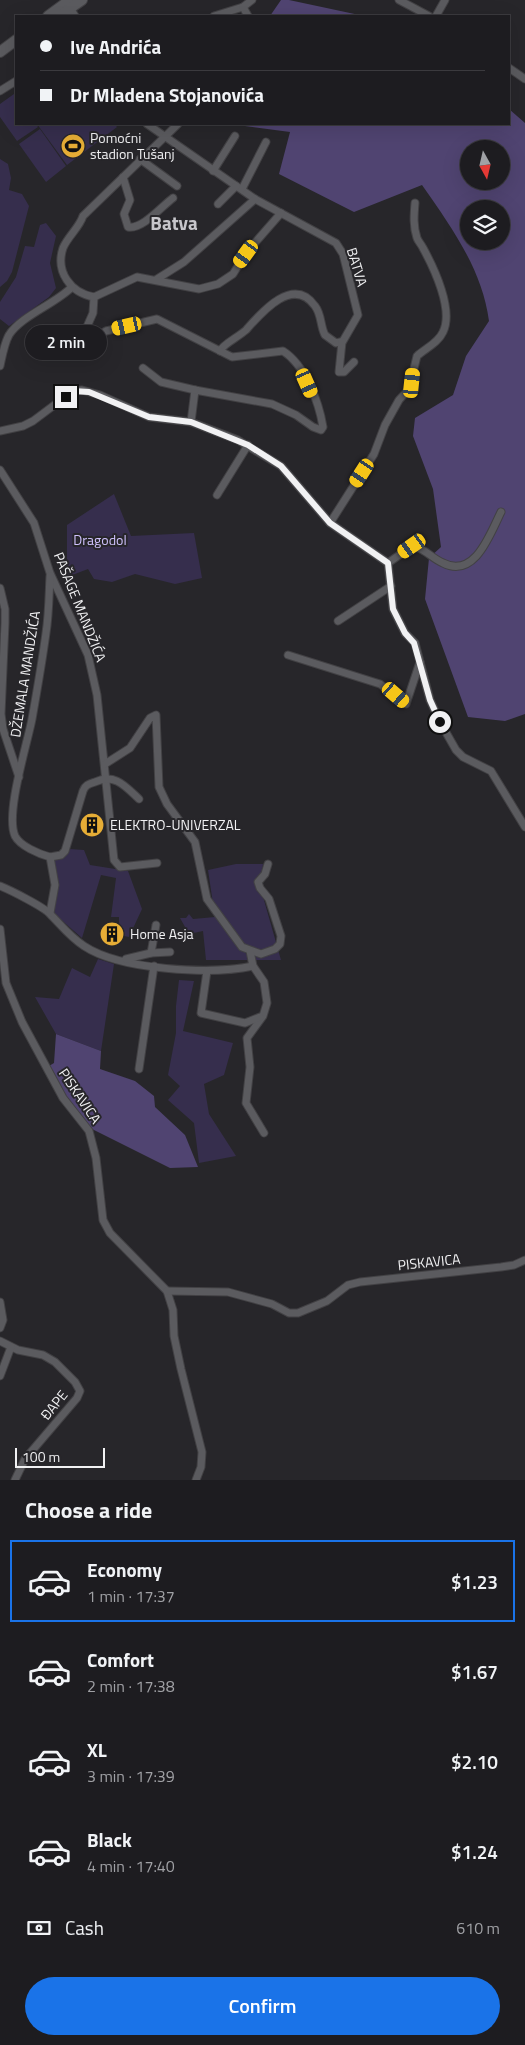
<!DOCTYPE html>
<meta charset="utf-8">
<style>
:root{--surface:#1d1c20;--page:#2a292d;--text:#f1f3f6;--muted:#a0a1a5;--line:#3b3a3e;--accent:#1a73e8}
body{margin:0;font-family:"Titillium Web",sans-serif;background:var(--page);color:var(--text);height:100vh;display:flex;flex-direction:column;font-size:19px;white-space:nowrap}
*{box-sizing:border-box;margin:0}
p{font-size:16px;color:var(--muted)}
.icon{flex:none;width:28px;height:28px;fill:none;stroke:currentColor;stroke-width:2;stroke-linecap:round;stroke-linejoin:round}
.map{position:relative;height:1480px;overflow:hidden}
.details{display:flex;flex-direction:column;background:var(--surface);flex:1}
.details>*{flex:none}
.hud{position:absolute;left:15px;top:15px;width:495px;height:110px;border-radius:0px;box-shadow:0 5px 20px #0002,0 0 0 1px var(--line);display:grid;align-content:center;height:110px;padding:0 25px;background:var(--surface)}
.needle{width:32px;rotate:172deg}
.fabs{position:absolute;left:460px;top:140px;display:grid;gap:10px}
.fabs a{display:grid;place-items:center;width:50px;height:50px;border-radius:50%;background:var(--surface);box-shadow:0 5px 20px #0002,0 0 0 1px var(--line);font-size:25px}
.scale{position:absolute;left:15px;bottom:12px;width:90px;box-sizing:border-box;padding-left:5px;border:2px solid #f1f1f3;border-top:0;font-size:14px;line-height:18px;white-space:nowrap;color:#f1f1f3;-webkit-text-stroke:4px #27262a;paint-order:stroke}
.end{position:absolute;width:22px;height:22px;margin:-11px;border:6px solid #f1f1f3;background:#111;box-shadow:0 0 0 2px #111}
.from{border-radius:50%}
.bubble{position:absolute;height:35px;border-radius:18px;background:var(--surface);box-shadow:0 5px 20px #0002,0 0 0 1px var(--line);font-size:16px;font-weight:600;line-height:35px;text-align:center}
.car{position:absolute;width:15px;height:30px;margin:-15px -8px;border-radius:6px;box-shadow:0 0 4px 1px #0007;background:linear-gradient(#f5c518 24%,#345 0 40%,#f5c518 0 76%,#345 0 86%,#f5c518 0)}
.hud b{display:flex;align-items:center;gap:18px;height:48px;font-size:19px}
.hud b+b{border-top:1px solid var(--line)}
.hud i{width:12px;height:12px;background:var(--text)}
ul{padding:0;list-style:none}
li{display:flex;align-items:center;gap:15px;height:82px;margin:0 10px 8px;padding:0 15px;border:2px solid transparent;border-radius:0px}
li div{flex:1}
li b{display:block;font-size:19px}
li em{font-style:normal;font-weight:600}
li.selected{border-color:var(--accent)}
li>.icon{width:45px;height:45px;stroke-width:1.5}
h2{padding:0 25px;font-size:22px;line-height:60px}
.pay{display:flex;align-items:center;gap:12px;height:55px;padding:0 25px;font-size:19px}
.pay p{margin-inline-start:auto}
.primary-button{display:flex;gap:10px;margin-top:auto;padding:10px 25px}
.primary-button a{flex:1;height:58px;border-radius:30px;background:var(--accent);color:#fff;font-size:20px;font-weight:600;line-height:58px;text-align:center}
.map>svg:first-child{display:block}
</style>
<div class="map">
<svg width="525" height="1480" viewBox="0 0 525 1480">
<rect width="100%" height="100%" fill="#27262a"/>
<!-- green -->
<g fill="#362e4d">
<polygon points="14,94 16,97 16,124 36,124 38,127 17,141 0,117 0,104"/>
<polygon points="37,124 114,124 117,127 67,165"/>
<polygon points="40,129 66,166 46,182 19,144"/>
<polygon points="0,159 8,164 11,178 9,190 22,194 29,206 12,272 7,281 0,287"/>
<polygon points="46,223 56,236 50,263 56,288 49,297 9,326 0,319 0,302 16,277 25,246 34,247 40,225"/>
<polygon points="114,494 131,536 194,533 202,578 175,584 135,574 112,582 94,579 88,569 67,577 67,525"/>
<polygon points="69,849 84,850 90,865 128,871 142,909 129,937 119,935 119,917 111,917 116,878 101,875 82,938 50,910 55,885 49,862"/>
<polygon points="236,864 263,864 260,886 281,960 206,960 203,931 189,934 180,918 186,918 189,914 193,919 215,917 208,870"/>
<polygon points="98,959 114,964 101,1051 56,1034 35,997 59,999 72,968 90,977"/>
<polygon points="179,980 194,981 183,1031 233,1043 224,1075 204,1084 209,1114 236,1156 199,1163 194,1123 168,1100 180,1086 168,1075 176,1033 176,1006"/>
</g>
<!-- forest -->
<g fill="#504471" fill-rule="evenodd">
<polygon points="281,0 289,0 364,16 270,16"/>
<path d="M509,109l16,14v591l-20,7 -37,-4 -43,-118 4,-41 12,-11 -8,-58 -20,-53 2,-18 38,-23 13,-39 23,-35c-7,-52 -37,-93 -67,-136l-68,27 -75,-38 11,-42 -45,-6 -1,-2h265zM469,149h32v32h-32zM469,209h32v32h-32z"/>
<polygon points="56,1034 101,1051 100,1069 135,1081 154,1096 155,1107 185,1135 198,1167 170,1168 78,1122 44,1069 54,1063"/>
</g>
<!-- building -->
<polygon fill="#6f5524" points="99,819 100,829 85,830 84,820"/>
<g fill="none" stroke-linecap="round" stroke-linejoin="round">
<defs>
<g id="minor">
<polyline points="399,0 429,16"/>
<polyline points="68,5 75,16"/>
<polyline points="214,16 243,7"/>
<polyline points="248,16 243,7 252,0"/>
<polyline points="436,16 445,0"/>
<polyline points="509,68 525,79"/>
<polyline points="0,91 16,81"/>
<path d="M147,124l108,75 81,44 7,11 15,61 -15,26 -7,2 -11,-8c-5,-9 -3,-20 -10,-29 -22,-31 -54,7 -69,24 -9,8 -23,14 -26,21"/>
<path d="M178,124l-95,92c-4,12 -15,20 -20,32 -8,24 8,45 31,49l-1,16 -11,25 6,3 18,-10 51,-12 75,38 51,-6c22,14 36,51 40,76l-2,3 -8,-3 -17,-12 -24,-11 -77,-14 -4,32"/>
<polyline points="140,159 177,186"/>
<polyline points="213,171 235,136"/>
<path d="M123,177l7,23 -6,14 4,13c14,3 34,-21 45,-29"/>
<polyline points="242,189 266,142"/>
<polyline points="218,204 236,186"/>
<polyline points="157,279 184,262 255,199"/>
<polyline points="94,297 137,277 199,289 218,284 233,274 246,253 281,213"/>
<polyline points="342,342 339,372 344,372 354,362"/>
<path d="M0,366c2,-9 4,-22 9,-31 12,-19 46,-31 63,-48"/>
<polyline points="143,368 161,382 195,390"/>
<polyline points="0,431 23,426 33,421 73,391 82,390 100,395 149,417 191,422 238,440 281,466 330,523 388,563"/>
<polyline points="0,470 34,523 50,573 88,655 97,695 114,860 120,867 157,863"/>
<polyline points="217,495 248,445"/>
<path d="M330,523l44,-69 11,-29 14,-25 10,-11 8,-33c9,-8 21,-13 26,-24 11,-22 -9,-64 -20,-84 -2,-4 -5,-7 -6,-10 -4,-12 -3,-23 -2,-35"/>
<polyline points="388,563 393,609 405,633 415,643 430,700 440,722 456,750 463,757 491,771 525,827"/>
<path d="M388,563l24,-17c13,2 19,12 31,17 32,16 47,-29 58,-51"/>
<polyline points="0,588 5,609 5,623 1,714 3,729 19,777"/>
<polyline points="338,621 391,586"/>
<polyline points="288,655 380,684 406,704 420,662"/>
<polyline points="105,764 130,748 150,718 156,715 159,787 167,804 195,842 207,899 242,947 261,954 275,949 280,944 281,936 269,899 260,888 258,882 265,874 268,864"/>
<path d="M50,857l11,-2 4,-4 18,-60c2,-6 6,-7 12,-9 20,-9 30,4 44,17"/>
<path d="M0,886c10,4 44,21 50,28 11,11 20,23 34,32 36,24 127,29 169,20"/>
<path d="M50,913l5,-28 -5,-28c-11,-3 -30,-11 -35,-21 -10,-22 12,-91 17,-117 5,-28 10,-57 14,-86 3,-19 3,-39 4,-57"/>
<polyline points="0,929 6,983 22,1022 63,1098 89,1131 96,1158 103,1220 110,1233 167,1291 173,1310 174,1336 181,1369 202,1452 201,1467 196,1480"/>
<polyline points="250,951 253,966 264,982 267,1003 263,1016 247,1038 250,1067 246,1103 264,1133"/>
<polyline points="151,953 156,925"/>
<polyline points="126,959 151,953 170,952"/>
<polyline points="207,971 201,1013 245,1023 260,1017"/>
<polyline points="139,1069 154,966"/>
<polyline points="167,1291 228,1292 272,1304 289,1313 298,1313 327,1301 348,1285 360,1282 501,1267 514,1265 525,1260"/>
<polyline points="0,1302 3,1320 0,1328"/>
<polyline points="0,1341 18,1350 43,1355 55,1362 75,1382 80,1391 77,1398 25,1459 15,1480"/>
<polyline points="0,1376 11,1347"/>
</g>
<g id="secondary">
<polyline points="48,16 70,0"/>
<polyline points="59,16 82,0"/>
<polyline points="0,52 16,40"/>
</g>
</defs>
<!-- minor casing -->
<use href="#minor" stroke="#424144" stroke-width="9"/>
<!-- secondary casing -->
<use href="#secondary" stroke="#424144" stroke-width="12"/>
<!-- minor -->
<use href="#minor" stroke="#5b5b5f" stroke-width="7"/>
<!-- secondary -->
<use href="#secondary" stroke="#5b5b5f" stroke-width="10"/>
</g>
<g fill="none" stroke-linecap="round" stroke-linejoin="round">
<!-- route -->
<polyline stroke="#f1f1f3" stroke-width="6" points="66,397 73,391 89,392 149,417 191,422 248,445 281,466 330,523 388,563 393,609 405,633 414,643 430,700 440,722"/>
</g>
<!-- icons -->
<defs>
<symbol id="stadium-disc" viewBox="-11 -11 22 22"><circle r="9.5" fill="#e6ad36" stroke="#27262a"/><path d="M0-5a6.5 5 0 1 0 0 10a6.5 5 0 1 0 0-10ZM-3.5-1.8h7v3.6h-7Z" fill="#111"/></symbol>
<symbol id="building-disc" viewBox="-11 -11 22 22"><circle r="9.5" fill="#e6ad36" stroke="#27262a"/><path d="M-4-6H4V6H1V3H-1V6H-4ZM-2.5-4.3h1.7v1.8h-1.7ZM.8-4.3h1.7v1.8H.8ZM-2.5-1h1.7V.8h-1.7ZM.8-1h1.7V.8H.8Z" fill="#111"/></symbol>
</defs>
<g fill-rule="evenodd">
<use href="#stadium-disc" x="59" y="132" width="28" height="28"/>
<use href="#building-disc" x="78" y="811" width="28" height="28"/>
<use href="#building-disc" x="98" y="920" width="28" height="28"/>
</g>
<g text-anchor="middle" stroke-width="4" stroke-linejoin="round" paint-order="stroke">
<!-- poi labels -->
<g font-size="14" fill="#f1f1f3" stroke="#27262a" text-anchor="start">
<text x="90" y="143">Pomoćni<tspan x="90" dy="16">stadion Tušanj</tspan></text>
<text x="110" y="830">ELEKTRO-UNIVERZAL</text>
<text x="130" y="939">Home Asja</text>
</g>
<!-- street labels -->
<g font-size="14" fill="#f1f1f3" stroke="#27262a">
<text transform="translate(357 267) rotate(73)" y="5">BATVA</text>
<text transform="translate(80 607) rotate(68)" y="5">PAŠAGE MANDŽIĆA</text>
<text transform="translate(25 674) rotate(-81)" y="5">DŽEMALA MANDŽIĆA</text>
<text transform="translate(80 1096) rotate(56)" y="5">PISKAVICA</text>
<text transform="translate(429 1262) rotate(-6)" y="5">PISKAVICA</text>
<text transform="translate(54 1405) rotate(-51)" y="5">ĐAPE</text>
</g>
<!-- park labels -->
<g font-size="14" fill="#d0c2fe" stroke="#27262a">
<text x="100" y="545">Dragodol</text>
</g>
<!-- district labels -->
<g font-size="19" font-weight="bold" fill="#c7c6cb" stroke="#27262a">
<text x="174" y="230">Batva</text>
</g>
</g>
</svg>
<div class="fabs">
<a><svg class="needle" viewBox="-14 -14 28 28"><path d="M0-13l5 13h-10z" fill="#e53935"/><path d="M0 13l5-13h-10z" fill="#a0a1a5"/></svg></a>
<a><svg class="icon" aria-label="layers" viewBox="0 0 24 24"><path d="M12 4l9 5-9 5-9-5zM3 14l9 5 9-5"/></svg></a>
</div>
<div class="scale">100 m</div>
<i class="end from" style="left:440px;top:722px"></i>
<i class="end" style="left:66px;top:397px"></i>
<div class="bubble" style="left:25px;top:325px;width:82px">2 min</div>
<i class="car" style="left:246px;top:254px;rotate:216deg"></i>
<i class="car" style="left:127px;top:326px;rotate:257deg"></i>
<i class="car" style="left:307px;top:383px;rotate:156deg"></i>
<i class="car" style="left:412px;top:383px;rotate:6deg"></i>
<i class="car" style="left:362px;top:473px;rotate:213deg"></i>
<i class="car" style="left:412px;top:546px;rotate:235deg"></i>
<i class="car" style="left:396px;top:695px;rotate:131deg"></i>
<div class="hud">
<b><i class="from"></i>Ive Andrića</b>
<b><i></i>Dr Mladena Stojanovića</b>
</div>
</div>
<section class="details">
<h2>Choose a ride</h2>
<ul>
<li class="selected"><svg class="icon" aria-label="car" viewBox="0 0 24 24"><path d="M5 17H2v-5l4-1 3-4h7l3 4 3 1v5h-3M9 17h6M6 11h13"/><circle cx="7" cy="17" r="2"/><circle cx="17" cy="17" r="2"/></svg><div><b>Economy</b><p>1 min · 17:37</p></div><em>$1.23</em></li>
<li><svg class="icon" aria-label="car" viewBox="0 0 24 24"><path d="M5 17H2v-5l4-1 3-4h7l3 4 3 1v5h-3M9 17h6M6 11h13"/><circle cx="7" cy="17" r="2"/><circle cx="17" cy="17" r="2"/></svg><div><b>Comfort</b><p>2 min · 17:38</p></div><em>$1.67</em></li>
<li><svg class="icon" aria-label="car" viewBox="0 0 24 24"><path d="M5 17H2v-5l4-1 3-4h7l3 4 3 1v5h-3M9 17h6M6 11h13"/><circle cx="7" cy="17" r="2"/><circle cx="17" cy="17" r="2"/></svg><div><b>XL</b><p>3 min · 17:39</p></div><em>$2.10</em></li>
<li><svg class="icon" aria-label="car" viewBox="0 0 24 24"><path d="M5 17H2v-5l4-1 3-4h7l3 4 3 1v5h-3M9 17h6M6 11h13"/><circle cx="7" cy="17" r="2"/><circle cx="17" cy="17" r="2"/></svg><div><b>Black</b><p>4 min · 17:40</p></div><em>$1.24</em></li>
</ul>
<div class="pay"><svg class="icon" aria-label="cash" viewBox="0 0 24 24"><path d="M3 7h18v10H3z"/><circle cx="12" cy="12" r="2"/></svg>Cash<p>610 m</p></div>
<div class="primary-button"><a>Confirm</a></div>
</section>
